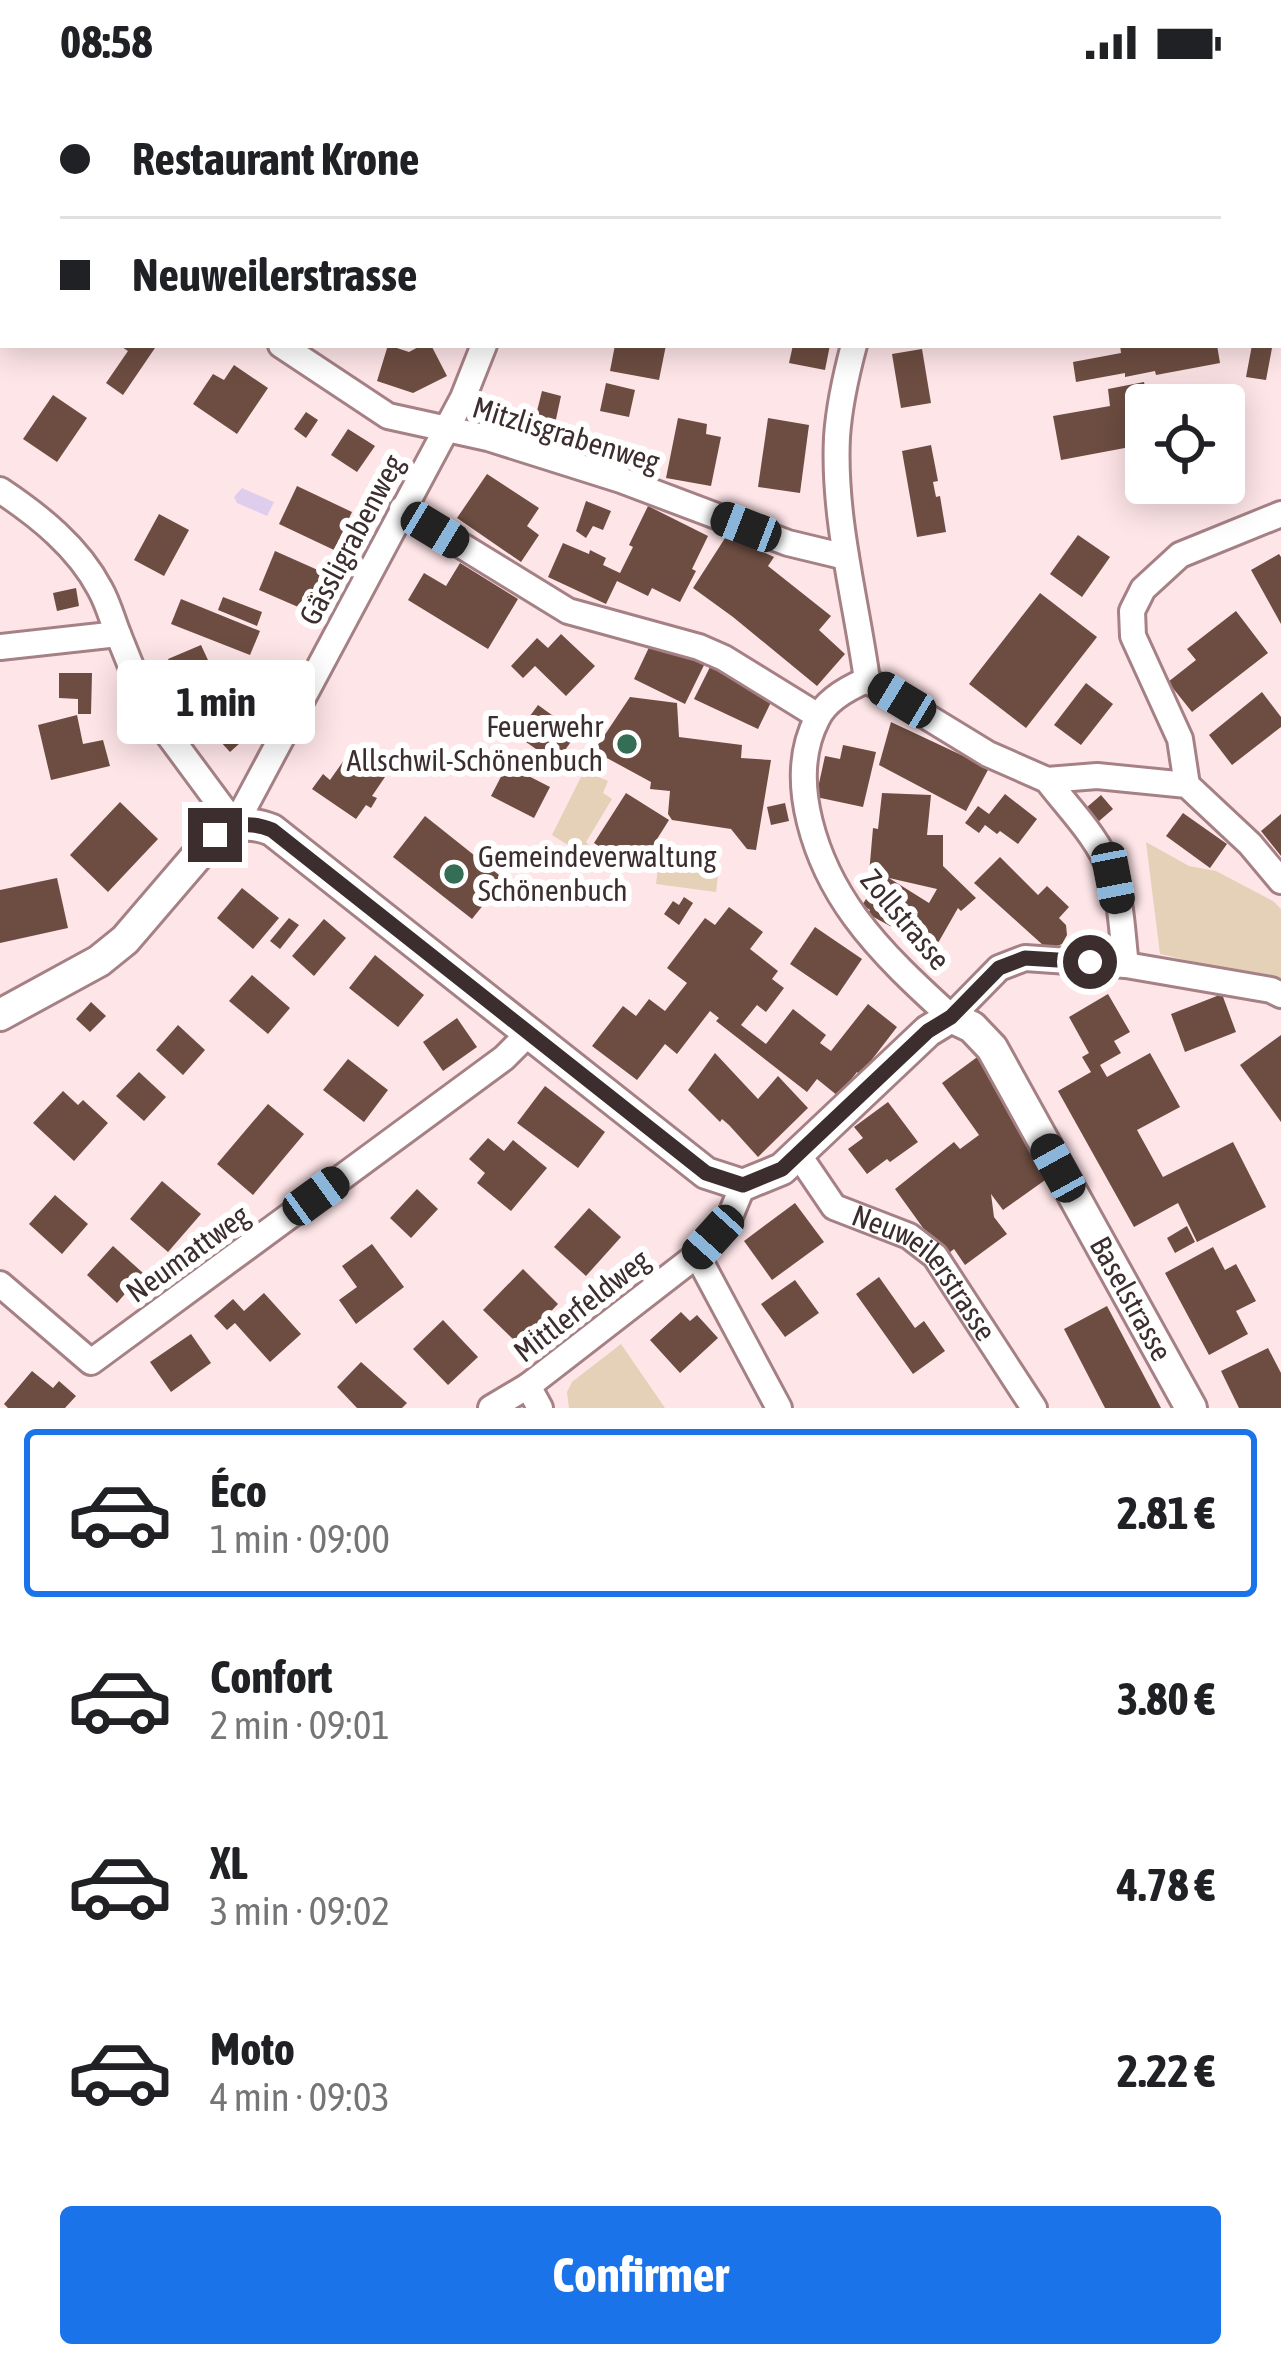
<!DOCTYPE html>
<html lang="fr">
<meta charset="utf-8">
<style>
:root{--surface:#fff;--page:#f2f2f2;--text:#202124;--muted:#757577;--line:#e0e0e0;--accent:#1a73e8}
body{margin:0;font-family:"Asap Condensed",sans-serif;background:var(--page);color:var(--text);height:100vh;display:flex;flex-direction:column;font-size:45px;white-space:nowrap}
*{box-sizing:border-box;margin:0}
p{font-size:39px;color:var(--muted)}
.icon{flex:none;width:66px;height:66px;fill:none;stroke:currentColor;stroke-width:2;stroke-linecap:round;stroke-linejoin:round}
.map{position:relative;height:1324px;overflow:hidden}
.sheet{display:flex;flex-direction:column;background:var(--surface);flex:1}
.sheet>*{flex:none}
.hud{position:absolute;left:0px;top:0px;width:1281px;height:264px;box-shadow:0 6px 30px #0003;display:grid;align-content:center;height:264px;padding:0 60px;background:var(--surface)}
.controls{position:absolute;left:1125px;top:300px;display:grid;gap:24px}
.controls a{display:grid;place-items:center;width:120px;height:120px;border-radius:12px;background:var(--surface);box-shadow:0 6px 30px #0003;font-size:60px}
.end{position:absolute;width:54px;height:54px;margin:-27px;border:15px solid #3c2d2e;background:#fff;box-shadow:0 0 0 6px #fff}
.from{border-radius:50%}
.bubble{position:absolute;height:84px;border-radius:12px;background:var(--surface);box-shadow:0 6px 30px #0003;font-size:39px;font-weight:700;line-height:84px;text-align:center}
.car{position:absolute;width:36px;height:72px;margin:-36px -18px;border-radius:15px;box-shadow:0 0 9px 3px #0007;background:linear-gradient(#222 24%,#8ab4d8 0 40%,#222 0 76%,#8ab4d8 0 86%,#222 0)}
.hud b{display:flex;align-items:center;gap:42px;height:114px;font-size:45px}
.hud b+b{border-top:3px solid var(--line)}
.hud i{width:30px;height:30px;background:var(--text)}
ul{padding:21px 0 0;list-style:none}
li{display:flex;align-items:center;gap:36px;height:168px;margin:0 24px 18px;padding:0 36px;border:6px solid transparent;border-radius:12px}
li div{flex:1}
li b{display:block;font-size:45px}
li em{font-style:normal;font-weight:700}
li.selected{border-color:var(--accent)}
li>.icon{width:108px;height:108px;stroke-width:1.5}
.button{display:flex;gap:24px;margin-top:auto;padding:24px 60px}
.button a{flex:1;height:138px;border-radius:12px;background:var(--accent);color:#fff;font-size:48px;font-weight:700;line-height:138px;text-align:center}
.status{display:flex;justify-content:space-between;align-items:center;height:84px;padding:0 60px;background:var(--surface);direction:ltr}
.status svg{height:33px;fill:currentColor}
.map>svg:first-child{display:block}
</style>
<div class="status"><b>08:58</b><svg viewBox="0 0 49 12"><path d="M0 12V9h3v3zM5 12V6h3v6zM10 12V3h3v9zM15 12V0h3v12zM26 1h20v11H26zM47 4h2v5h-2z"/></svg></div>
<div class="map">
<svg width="1281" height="1324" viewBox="0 0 1281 1324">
<rect width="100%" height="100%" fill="#fee5e8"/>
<!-- green -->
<g fill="#e5d0b8">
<polygon points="584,687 608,697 603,709 612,715 586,758 592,764 587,773 552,751"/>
<polygon points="1146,758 1189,782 1216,787 1273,817 1281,825 1281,898 1160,870"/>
<polygon points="660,767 720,775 716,808 656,800"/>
<polygon points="621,1260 665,1324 569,1324 567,1308 572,1298"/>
</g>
<!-- water -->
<polygon fill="#dfcded" points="242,404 274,418 267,432 237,419 234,413"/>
<!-- building -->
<g fill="#6d4d41" fill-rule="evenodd">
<polygon points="119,261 157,261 123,311 106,299 128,267"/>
<polygon points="388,261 409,268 422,261 431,261 447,292 413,309 377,297"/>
<polygon points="615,261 666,261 659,296 610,287"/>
<polygon points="793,261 830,261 825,286 789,279"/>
<polygon points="1120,261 1217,261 1220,279 1156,291 1155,287 1125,293 1125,289 1076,298 1073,278 1121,269"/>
<polygon points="1252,261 1272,264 1266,296 1246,293"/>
<polygon points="922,265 931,319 901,324 892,270"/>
<polygon points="234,281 268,304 237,350 193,320 213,290 224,296"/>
<polygon points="1144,298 1149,321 1146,321 1146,360 1061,376 1053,332 1110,322 1108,305"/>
<polygon points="606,299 635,306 629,333 600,327"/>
<polygon points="1214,302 1217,321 1177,321 1175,307"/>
<polygon points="542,307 561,312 555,340 535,335"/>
<polygon points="53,311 87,334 57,378 23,355"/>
<polygon points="306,328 318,336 306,354 294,345"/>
<polygon points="678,334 707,340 706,350 721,353 711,402 666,394"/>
<polygon points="768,334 809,341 800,409 758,403"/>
<polygon points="348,345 375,362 357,388 331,371"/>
<polygon points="931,361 938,397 933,398 936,413 940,412 946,448 917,453 902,367"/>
<polygon points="487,390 539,424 527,442 539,451 521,478 457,434"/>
<polygon points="297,402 352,428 334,466 279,440"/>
<polygon points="370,409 385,418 379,429 363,420"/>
<polygon points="586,417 611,427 603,446 593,442 586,454 576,447"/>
<polygon points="648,422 708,452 692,485 696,487 680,518 652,504 648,512 617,497 606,520 548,493 563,459 589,470 590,466 606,474 603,481 620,489 633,463 629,461"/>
<polygon points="159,430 189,446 164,492 134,476"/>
<polygon points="727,451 774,473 768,482 831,532 819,546 845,570 817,602 733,533 693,504"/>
<polygon points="1078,451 1110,473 1082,513 1050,490"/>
<polygon points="275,467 329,491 312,529 259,506"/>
<polygon points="1279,470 1281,473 1281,540 1251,486"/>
<polygon points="460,479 518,515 488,565 408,516 424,489 446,502"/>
<polygon points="76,504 79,522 57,527 53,509"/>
<polygon points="1040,509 1097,553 1026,644 969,600"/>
<polygon points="223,513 262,528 257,542 218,526"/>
<polygon points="181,515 260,547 250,571 171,540"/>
<polygon points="1236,527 1268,569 1192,628 1168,598 1196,576 1187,565"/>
<polygon points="561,550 595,582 566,612 535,582 523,594 511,582 537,554 548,564"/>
<polygon points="653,555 687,572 690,567 707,575 685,620 634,595"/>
<polygon points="201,561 214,589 224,578 249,604 211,642 184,615 186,612 183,601 180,603 168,575"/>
<polygon points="710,583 773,614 758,645 694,615"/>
<polygon points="59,589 92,589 91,630 78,630 78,615 59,614"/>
<polygon points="1086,599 1113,620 1081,661 1054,641"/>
<polygon points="1262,608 1281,633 1281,643 1232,681 1209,651"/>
<polygon points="630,613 677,619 679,653 742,661 741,674 771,676 756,766 747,765 731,745 672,736 668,730 670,707 650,705 651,698 594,667"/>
<polygon points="538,621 577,649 556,679 516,651"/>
<polygon points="77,631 83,660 103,656 110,682 51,696 38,641"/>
<polygon points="891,638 989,684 966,727 879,681"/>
<polygon points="227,646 240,659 230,668 218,655"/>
<polygon points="843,661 876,668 863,723 816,713 825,672 840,675"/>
<polygon points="349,669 385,693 372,712 377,714 371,724 366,721 356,735 312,705 323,690 330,696"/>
<polygon points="507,681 550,703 534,734 491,712"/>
<polygon points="626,709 669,736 637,787 594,759"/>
<path d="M882,709l49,2 -4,40h16v31l33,32 -15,13 -3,-3 -24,42 -66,-36 2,-4 -8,-5 20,-29 -13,-2 4,-46 5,1zM889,794l48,11 -8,14z"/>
<polygon points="1005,710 1037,735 1018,760 1000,747 997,750 985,741 979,749 965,739 978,722 989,730"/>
<polygon points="1101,711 1113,725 1098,738 1086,724"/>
<polygon points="120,718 158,755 108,808 70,771"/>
<polygon points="785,719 789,737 771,741 767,723"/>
<polygon points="1183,729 1227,760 1210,784 1166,752"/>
<polygon points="1281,730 1281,772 1261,747"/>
<polygon points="425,732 504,795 472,835 393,773"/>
<polygon points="1000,773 1038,811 1047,802 1069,823 1059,834 1066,841 1067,851 1062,860 1052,864 1044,862 974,799"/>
<polygon points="57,794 68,844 0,859 0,806"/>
<polygon points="242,804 279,834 253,865 217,834"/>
<polygon points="684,813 693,819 679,841 664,830 673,817 679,821"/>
<polygon points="729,823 763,848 750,865 778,887 772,895 784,904 766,928 757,921 741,941 766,960 793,925 826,951 820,959 831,967 868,920 897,943 860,991 857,988 838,1012 817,995 807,1008 716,937 719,934 710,927 677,970 665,960 637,996 592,962 623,922 636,932 649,915 665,927 687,899 667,884 705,834 715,841"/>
<polygon points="289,834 299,841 280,865 270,857"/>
<polygon points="324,835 346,854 314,892 292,872"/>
<polygon points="815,843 862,875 837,912 790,880"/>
<polygon points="375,871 424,911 398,943 349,904"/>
<polygon points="252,891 290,924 268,950 229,917"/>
<polygon points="1108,910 1130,948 1114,957 1121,969 1100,981 1107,993 1150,969 1180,1023 1137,1046 1163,1093 1233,1058 1266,1123 1197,1158 1178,1119 1134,1143 1058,1007 1091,988 1082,973 1089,969 1069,933"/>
<polygon points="1222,910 1236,948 1185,968 1171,930"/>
<polygon points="91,918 106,932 90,948 76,935"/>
<polygon points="457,934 477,963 443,987 423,958"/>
<polygon points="178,941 205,966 183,991 156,966"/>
<polygon points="1281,951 1281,1038 1240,981"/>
<polygon points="715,969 758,1015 778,992 808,1024 758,1073 729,1041 722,1035 720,1038 688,1006"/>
<polygon points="980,971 1055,1089 1003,1126 991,1110 994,1133 1007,1150 965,1181 954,1165 944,1173 895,1105 954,1058 960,1065 979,1051 942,999"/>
<polygon points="348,975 388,1006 364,1038 323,1006"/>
<polygon points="139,988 166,1013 144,1037 116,1012"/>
<polygon points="545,1002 605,1048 578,1084 517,1039"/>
<polygon points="63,1007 78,1021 83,1016 108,1039 74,1077 33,1039"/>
<polygon points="888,1018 918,1058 890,1078 887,1075 867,1090 848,1065 863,1054 854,1043"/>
<polygon points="268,1020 304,1050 253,1111 217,1080"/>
<polygon points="488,1054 504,1067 513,1056 547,1084 511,1127 477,1099 485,1089 469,1075"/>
<polygon points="162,1097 201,1130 168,1168 130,1135"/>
<polygon points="417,1105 438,1125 411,1154 390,1134"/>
<polygon points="55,1111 88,1140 62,1170 29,1140"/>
<polygon points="795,1119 824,1158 772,1196 744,1157"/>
<polygon points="589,1124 621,1153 586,1192 554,1163"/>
<polygon points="1187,1142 1195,1158 1175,1169 1167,1154"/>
<polygon points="372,1160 404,1203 356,1240 339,1216 357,1203 342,1182"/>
<polygon points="113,1162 143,1189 117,1219 87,1191"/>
<polygon points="1213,1163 1225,1186 1236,1180 1256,1217 1236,1227 1248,1250 1209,1271 1165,1189"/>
<polygon points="523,1185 558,1220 519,1261 483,1226"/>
<polygon points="879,1193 915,1244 924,1237 945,1267 913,1290 856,1210"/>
<polygon points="795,1196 819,1229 785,1253 761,1220"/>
<polygon points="264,1209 301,1250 270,1278 235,1239 227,1246 214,1232 233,1215 244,1227"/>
<polygon points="1107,1222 1161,1324 1105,1324 1064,1245"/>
<polygon points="681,1228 690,1237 697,1231 718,1254 680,1289 650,1256"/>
<polygon points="443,1236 478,1273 448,1301 413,1265"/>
<polygon points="191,1250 211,1279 171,1308 150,1278"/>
<polygon points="1268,1264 1281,1289 1281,1324 1239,1324 1221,1287"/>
<polygon points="361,1278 407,1319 402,1324 357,1324 337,1303"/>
<polygon points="32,1287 53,1304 59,1297 76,1312 65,1324 8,1324 4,1320"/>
</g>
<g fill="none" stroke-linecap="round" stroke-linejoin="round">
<defs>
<g id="minor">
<polyline points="919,0 919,3"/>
<polyline points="446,3 447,0"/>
<polyline points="648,3 648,0"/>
<polyline points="1148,3 1149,0"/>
<polyline points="0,79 3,81"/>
<polyline points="1278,162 1281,162"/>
<polyline points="281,261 388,332 488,354 621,396 788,459 846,473"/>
<path d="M854,261c-8,30 -15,61 -17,92 -4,81 19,163 30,243"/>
<path d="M0,406c39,26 78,57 100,99 8,14 12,30 18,45"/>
<polyline points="402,425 568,527 699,563 724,574 818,632"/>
<polyline points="0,563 118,550 147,622 235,741 463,314 484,261"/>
<path d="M1047,696c22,29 51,57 64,92 11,29 11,63 15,93l-101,-7 -26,10 -48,49c-33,-30 -69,-63 -96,-100 -38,-52 -70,-136 -38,-198 9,-19 31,-31 50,-39l121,74 59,26 50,-4 90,9 63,59 31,37"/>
<polyline points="1187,701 1180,655 1133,552 1132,527 1143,505 1180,471 1281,430"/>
<polyline points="1126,881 1271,906 1281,911"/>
<path id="s1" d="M798,1070l36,53 75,29 26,20 99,152"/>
<polyline points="697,1171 779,1324"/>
<polyline points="0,1200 91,1278 504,974 529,949"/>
<polyline points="528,1302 540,1324"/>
<polyline points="491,1324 528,1302 697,1171 729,1135 743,1101"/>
</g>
<g id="tertiary">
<path id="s2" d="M0,931l99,-54 26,-21 90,-105c22,-11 34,-14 57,-5l434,343 37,12 39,-16 146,-138 23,-14 21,10 20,21 199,360"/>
</g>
</defs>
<!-- minor casing -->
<use href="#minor" stroke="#a58185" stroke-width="30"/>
<!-- tertiary casing -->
<use href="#tertiary" stroke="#a58185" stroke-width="36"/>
<!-- minor -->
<use href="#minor" stroke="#fff" stroke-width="24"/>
<!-- tertiary -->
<use href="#tertiary" stroke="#fff" stroke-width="30"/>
</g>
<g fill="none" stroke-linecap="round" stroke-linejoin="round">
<!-- route -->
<path stroke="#3c2d2e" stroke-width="15" d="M215,751c22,-11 34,-14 57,-5l434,343 37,12 39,-16 146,-138 23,-14 48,-49 26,-10 65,4"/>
</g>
<!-- markers -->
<g fill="#356e56" stroke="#fff" stroke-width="4.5">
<circle cx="627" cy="660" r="12"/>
<circle cx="454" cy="790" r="12"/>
</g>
<g text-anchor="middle" stroke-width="12" stroke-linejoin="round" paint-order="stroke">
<!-- street labels -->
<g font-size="30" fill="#3c2d2e" stroke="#fff">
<text transform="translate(566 351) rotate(17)" y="10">Mitzlisgrabenweg</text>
<text transform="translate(352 456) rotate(-62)" y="10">Gässligrabenweg</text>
<text transform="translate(905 836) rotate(50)" y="10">Zollstrasse</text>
<text transform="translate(188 1170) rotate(-36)" y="10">Neumattweg</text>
<text dy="10" stroke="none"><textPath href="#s1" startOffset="180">Neuweilerstrasse</textPath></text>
<text dy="10" stroke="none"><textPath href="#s2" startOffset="1545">Baselstrasse</textPath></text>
<text transform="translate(582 1222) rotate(-38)" y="10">Mittlerfeldweg</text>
</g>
<!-- poi labels -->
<g font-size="30" fill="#3c2d2e" stroke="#fff" text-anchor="end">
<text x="603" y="653">Feuerwehr<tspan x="603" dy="34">Allschwil-Schönenbuch</tspan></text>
<text x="478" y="783" text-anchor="start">Gemeindeverwaltung<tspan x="478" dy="34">Schönenbuch</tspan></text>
</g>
</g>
</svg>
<div class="controls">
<a><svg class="icon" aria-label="locate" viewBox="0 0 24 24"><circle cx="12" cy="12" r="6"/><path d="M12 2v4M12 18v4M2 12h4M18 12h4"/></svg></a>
</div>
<i class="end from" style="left:1090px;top:878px"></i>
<i class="end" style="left:215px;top:751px"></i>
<div class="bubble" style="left:117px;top:576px;width:198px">1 min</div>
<i class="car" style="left:746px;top:443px;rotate:291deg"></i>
<i class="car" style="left:435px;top:446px;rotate:121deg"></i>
<i class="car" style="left:902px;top:616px;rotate:301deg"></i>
<i class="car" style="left:1113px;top:794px;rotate:169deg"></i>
<i class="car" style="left:1058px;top:1084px;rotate:331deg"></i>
<i class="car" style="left:316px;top:1112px;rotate:54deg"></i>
<i class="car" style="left:713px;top:1153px;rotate:222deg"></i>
<div class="hud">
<b><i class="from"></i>Restaurant Krone</b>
<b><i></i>Neuweilerstrasse</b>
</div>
</div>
<section class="sheet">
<ul>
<li class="selected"><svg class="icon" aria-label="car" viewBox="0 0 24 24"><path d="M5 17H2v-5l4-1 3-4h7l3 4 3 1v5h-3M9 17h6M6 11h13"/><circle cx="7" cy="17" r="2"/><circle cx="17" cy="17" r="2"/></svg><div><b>Éco</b><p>1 min · 09:00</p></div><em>2.81 €</em></li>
<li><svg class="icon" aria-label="car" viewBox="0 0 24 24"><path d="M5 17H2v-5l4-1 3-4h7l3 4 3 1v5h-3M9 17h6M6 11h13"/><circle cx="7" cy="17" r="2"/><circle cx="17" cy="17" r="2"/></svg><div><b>Confort</b><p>2 min · 09:01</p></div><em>3.80 €</em></li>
<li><svg class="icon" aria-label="car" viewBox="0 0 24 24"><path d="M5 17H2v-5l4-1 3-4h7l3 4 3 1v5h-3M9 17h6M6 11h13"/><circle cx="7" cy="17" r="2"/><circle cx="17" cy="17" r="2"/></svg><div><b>XL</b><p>3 min · 09:02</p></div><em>4.78 €</em></li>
<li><svg class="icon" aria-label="car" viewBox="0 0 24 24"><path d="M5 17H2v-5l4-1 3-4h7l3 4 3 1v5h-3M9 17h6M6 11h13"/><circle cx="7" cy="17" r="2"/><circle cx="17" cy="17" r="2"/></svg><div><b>Moto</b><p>4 min · 09:03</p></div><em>2.22 €</em></li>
</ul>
<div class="button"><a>Confirmer</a></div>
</section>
